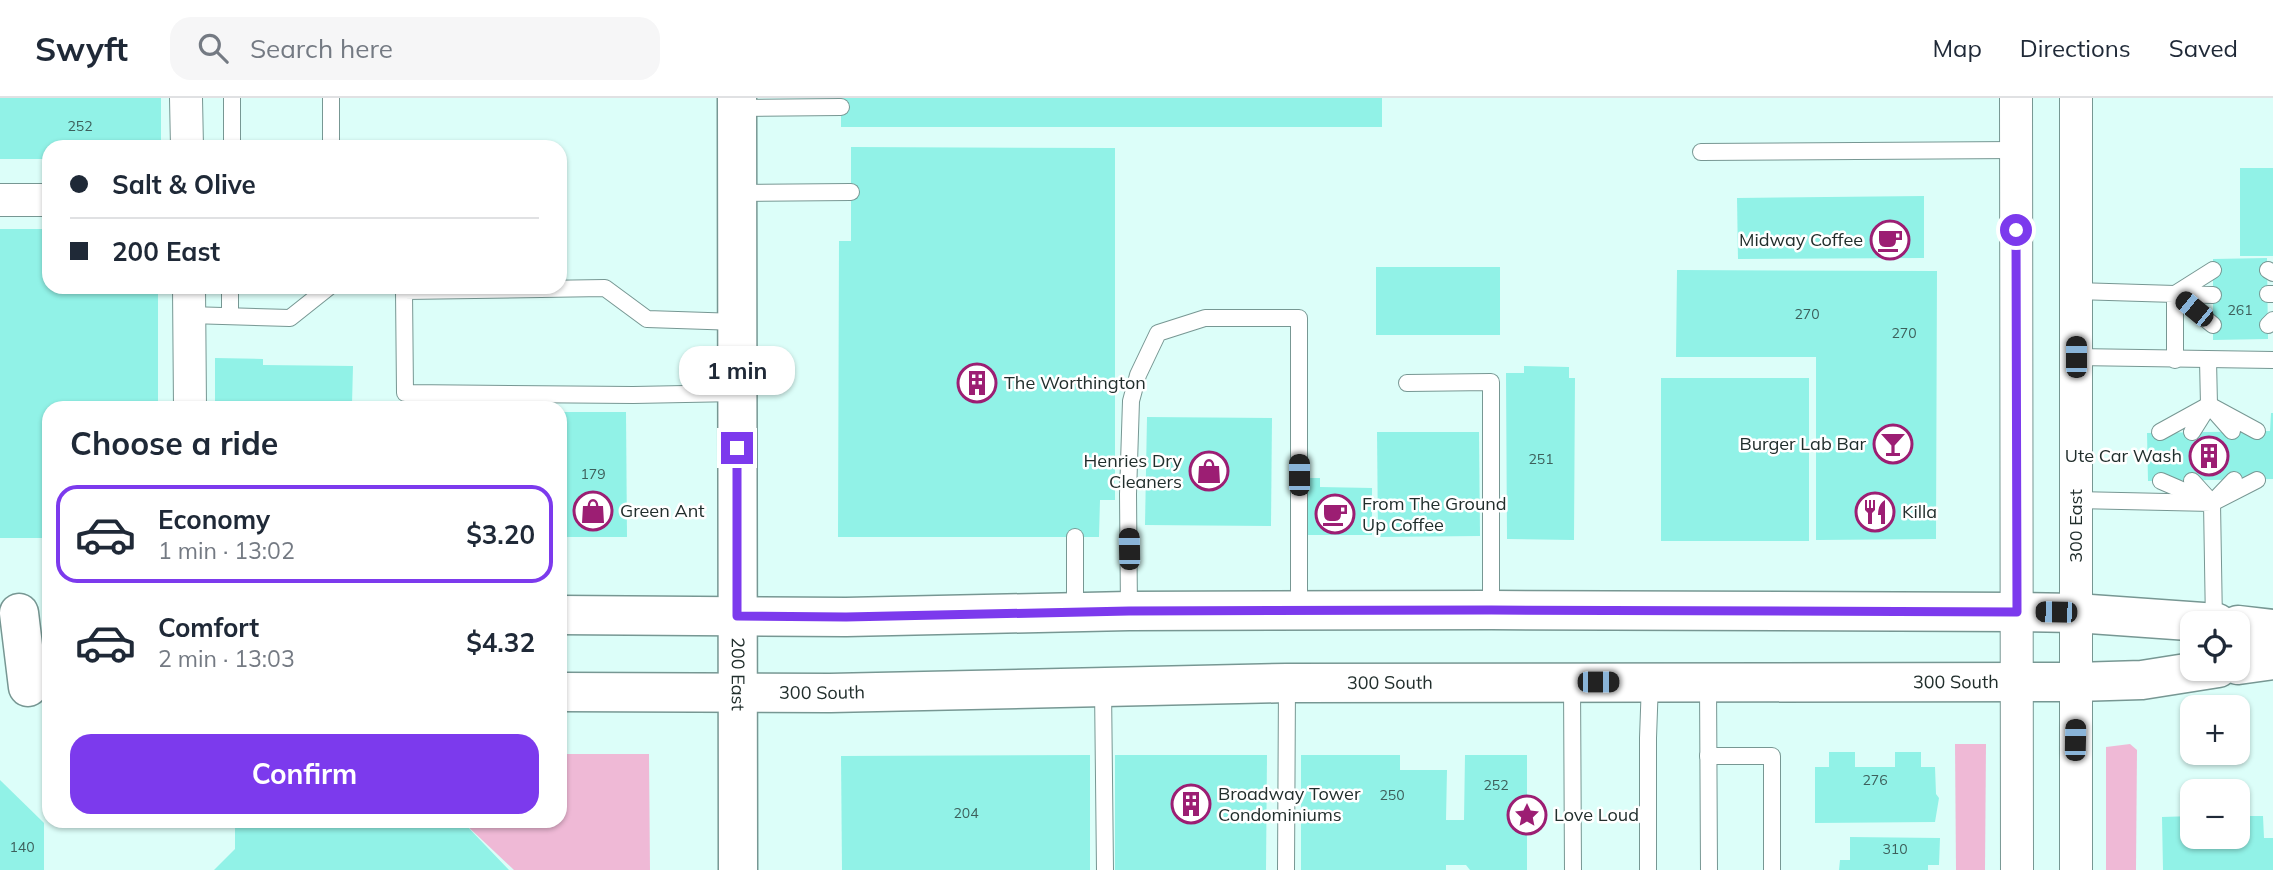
<!DOCTYPE html>
<meta charset="utf-8">
<style>
:root{--surface:#fff;--page:#f6f6f7;--text:#1f2937;--muted:#747a83;--line:#e0e1e3;--accent:#7c3aed}
body{margin:0;font-family:Mulish,sans-serif;background:var(--page);color:var(--text);height:100vh;display:flex;flex-direction:column;font-size:26px;white-space:nowrap}
*{box-sizing:border-box;margin:0}
p{font-size:23px;color:var(--muted)}
.icon{flex:none;width:38px;height:38px;fill:none;stroke:currentColor;stroke-width:2;stroke-linecap:round;stroke-linejoin:round}
.map{position:relative;flex:1;overflow:hidden}
.details{position:absolute;left:42px;top:303px;width:525px;height:427px;display:flex;flex-direction:column;background:var(--surface);border-radius:21px;box-shadow:0 2px 5px #0004}
.details>*{flex:none}
.hud{position:absolute;left:42px;top:42px;width:525px;height:154px;border-radius:21px;box-shadow:0 2px 5px #0004;display:grid;align-content:center;height:154px;padding:0 28px;background:var(--surface)}
.buttons{position:absolute;left:2180px;top:513px;display:grid;gap:14px}
.buttons a{display:grid;place-items:center;width:70px;height:70px;border-radius:14px;background:var(--surface);box-shadow:0 2px 5px #0004;font-size:35px}
.end{position:absolute;width:32px;height:32px;margin:-16px;border:9px solid #7c3aed;background:#fff;box-shadow:0 0 0 4px #fff}
.from{border-radius:50%}
.bubble{position:absolute;height:49px;border-radius:21px;background:var(--surface);box-shadow:0 2px 5px #0004;font-size:23px;font-weight:700;line-height:49px;text-align:center}
.car{position:absolute;width:21px;height:42px;margin:-21px -10px;border-radius:9px;box-shadow:0 0 5px 2px #0007;background:linear-gradient(#222 24%,#8ab4d8 0 40%,#222 0 76%,#8ab4d8 0 86%,#222 0)}
.hud b{display:flex;align-items:center;gap:24px;height:66px;font-size:26px}
.hud b+b{border-top:2px solid var(--line)}
.hud i{width:18px;height:18px;background:var(--text)}
ul{padding:0;list-style:none}
li{display:flex;align-items:center;gap:21px;height:98px;margin:0 14px 10px;padding:0 14px;border:4px solid transparent;border-radius:21px}
li div{flex:1}
li b{display:block;font-size:26px}
li em{font-style:normal;font-weight:700}
li.selected{border-color:var(--accent)}
li>.icon{width:63px;height:63px;stroke-width:1.5}
h2{padding:0 28px;font-size:32px;line-height:84px}
.cta{display:flex;gap:14px;margin-top:auto;padding:14px 28px}
.cta a{flex:1;height:80px;border-radius:21px;background:var(--accent);color:#fff;font-size:28px;font-weight:700;line-height:80px;text-align:center}
header{display:flex;align-items:center;gap:42px;box-sizing:border-box;height:98px;padding:0 35px;background:var(--surface);border-bottom:2px solid var(--line)}
header strong{font-size:33px}
nav{display:flex;gap:38px;margin-inline-start:auto;font-size:24px}
.search{width:490px;height:63px;background:var(--page);display:flex;align-items:center;gap:18px;box-sizing:border-box;padding:0 24px;border-radius:21px;color:var(--muted);font-size:26px}
.map>svg:first-child{display:block}
</style>
<header>
<strong>Swyft</strong>
<div class="search"><svg class="icon" aria-label="search" viewBox="0 0 24 24"><circle cx="10" cy="10" r="6"/><path d="M15 15l6 6"/></svg>Search here</div>
<nav><a>Map</a><a>Directions</a><a>Saved</a></nav>
</header>
<div class="map">
<svg width="2273" height="772" viewBox="0 0 2273 772">
<rect width="100%" height="100%" fill="#dcfef9"/>
<!-- green -->
<g fill="#efb9d6">
<polygon points="1955,646 1986,646 1985,772 1956,772"/>
<polygon points="2130,646 2137,652 2136,772 2106,772 2106,649"/>
<polygon points="560,656 649,656 650,772 514,772 462,723 560,723"/>
</g>
<!-- building -->
<g fill="#91f2e7">
<polygon points="0,0 161,0 161,49 49,49 49,61 0,61"/>
<rect x="841" y="0" width="541" height="29"/>
<polygon points="851,49 1115,50 1115,402 1100,402 1099,439 838,439 839,143 851,143"/>
<rect x="2240" y="70" width="33" height="88"/>
<polygon points="1924,98 1924,160 1738,161 1737,100"/>
<polygon points="0,131 49,131 49,189 158,189 158,310 49,310 49,440 0,440"/>
<polygon points="2267,160 2268,241 2213,242 2213,161"/>
<rect x="1376" y="169" width="124" height="68"/>
<polygon points="1677,172 1937,173 1936,441 1816,442 1816,259 1676,259"/>
<polygon points="215,260 263,261 263,267 353,268 352,306 489,306 489,310 215,310"/>
<polygon points="1524,268 1569,269 1569,280 1575,280 1574,442 1507,441 1506,275 1524,275"/>
<rect x="1661" y="280" width="148" height="163"/>
<polygon points="560,314 626,314 627,439 560,439"/>
<polygon points="2271,315 2273,315 2273,381 2148,383 2147,335 2270,333"/>
<polygon points="1147,319 1272,320 1271,428 1145,427"/>
<polygon points="1377,334 1479,334 1480,438 1378,439"/>
<polygon points="1307,380 1320,380 1320,389 1372,390 1372,437 1307,437"/>
<polygon points="1829,654 1855,654 1855,669 1895,669 1895,654 1921,654 1921,669 1935,669 1936,696 1939,700 1935,724 1815,725 1815,669 1829,669"/>
<polygon points="1090,657 1090,772 842,772 841,658"/>
<polygon points="1115,657 1267,657 1266,772 1115,772"/>
<polygon points="1301,657 1400,657 1400,672 1447,672 1446,722 1464,722 1465,657 1527,657 1527,772 1470,772 1466,767 1446,767 1446,772 1301,772"/>
<polygon points="0,682 44,725 44,772 0,772"/>
<polygon points="2193,718 2193,738 2238,738 2238,718 2263,718 2264,740 2273,740 2273,772 2163,772 2162,719"/>
<polygon points="235,723 462,723 509,772 214,772 235,751"/>
<polygon points="1850,739 1940,740 1939,767 1928,767 1928,772 1839,772 1840,762 1850,762"/>
</g>
<g fill="none" stroke-linecap="round" stroke-linejoin="round">
<defs>
<g id="lane">
<polyline points="737,10 841,9"/>
<polyline points="232,49 232,0"/>
<polyline points="331,49 331,0"/>
<polyline points="1701,54 2016,52"/>
<polyline points="737,95 851,94"/>
<polyline points="2268,172 2273,175"/>
<polyline points="2076,193 2175,196 2175,262"/>
<polyline points="2175,196 2213,227"/>
<polyline points="2268,196 2273,196"/>
<polyline points="2213,197 2175,196 2213,172"/>
<polyline points="189,217 290,220 329,189"/>
<polyline points="230,217 230,189"/>
<polyline points="738,224 647,221 605,190 404,193 405,295 633,297 738,295"/>
<polyline points="2268,227 2273,222"/>
<polyline points="2076,259 2273,262"/>
<polyline points="2208,262 2209,307"/>
<polyline points="1407,285 1491,284 1491,512"/>
<polyline points="2232,333 2209,307 2257,333"/>
<polyline points="2160,334 2209,307 2192,334"/>
<polyline points="2234,382 2212,405 2257,382"/>
<polyline points="2161,383 2212,405 2192,383"/>
<polyline points="2076,402 2212,405 2214,525"/>
<polyline points="1129,513 1128,396 1131,303 1138,277 1158,235 1205,220 1299,220 1299,513"/>
<polyline points="1075,514 1075,439"/>
<polyline points="1572,584 1573,772"/>
<polyline points="1708,584 1709,772"/>
<polyline points="1103,589 1105,772"/>
<polyline points="1708,658 1772,658 1772,772"/>
<polyline points="1286,772 1287,585"/>
<polyline points="1648,772 1648,640 1650,584"/>
</g>
<g id="street">
<polyline points="186,0 187,49"/>
<polyline points="2016,0 2017,772"/>
<polyline points="2076,0 2076,772"/>
<polyline points="0,102 49,102"/>
<polyline points="189,189 190,310"/>
</g>
<g id="secondary">
<path id="s1" d="M737,0l1,772"/>
<polyline points="19,515 28,589"/>
<polyline points="560,517 846,519 1129,513 1491,512 2017,514 2076,515 2217,525"/>
<polyline points="2238,527 2273,531"/>
<polyline points="2238,567 2273,562"/>
<path id="s2" d="M560,594l270,1 457,-10 789,-1 66,-2 76,-12"/>
</g>
</defs>
<!-- lane casing -->
<use href="#lane" stroke="#779793" stroke-width="18"/>
<!-- street casing -->
<use href="#street" stroke="#779793" stroke-width="34"/>
<!-- secondary casing -->
<use href="#secondary" stroke="#779793" stroke-width="41"/>
<!-- lane -->
<use href="#lane" stroke="#fff" stroke-width="16"/>
<!-- street -->
<use href="#street" stroke="#fff" stroke-width="32"/>
<!-- secondary -->
<use href="#secondary" stroke="#fff" stroke-width="38"/>
</g>
<g fill="none" stroke-linecap="round" stroke-linejoin="round">
<!-- route -->
<polyline stroke="#7c3aed" stroke-width="9" points="737,350 737,518 846,519 1129,513 1491,512 2017,514 2016,132"/>
</g>
<!-- icons -->
<defs>
<symbol id="cafe-ring" viewBox="-11 -11 22 22"><circle r="9.5" fill="#fff" stroke="#9c1e73" stroke-width="1.5"/><path d="M-5.5-4.5H6V0H3Q3 3.5 0 3.5H-2.5Q-5.5 3.5-5.5 0ZM3-3.2v2h1.7v-2ZM-6 4.5H4V6H-6Z" fill="#9c1e73"/></symbol>
<symbol id="building-ring" viewBox="-11 -11 22 22"><circle r="9.5" fill="#fff" stroke="#9c1e73" stroke-width="1.5"/><path d="M-4-6H4V6H1V3H-1V6H-4ZM-2.5-4.3h1.7v1.8h-1.7ZM.8-4.3h1.7v1.8H.8ZM-2.5-1h1.7V.8h-1.7ZM.8-1h1.7V.8H.8Z" fill="#9c1e73"/></symbol>
<symbol id="bar-ring" viewBox="-11 -11 22 22"><circle r="9.5" fill="#fff" stroke="#9c1e73" stroke-width="1.5"/><path d="M-6-5H6L.8 .8V4.5H3.5V6h-7V4.5H-.8V.8Z" fill="#9c1e73"/></symbol>
<symbol id="shop-ring" viewBox="-11 -11 22 22"><circle r="9.5" fill="#fff" stroke="#9c1e73" stroke-width="1.5"/><path d="M-5-2.5h2.3a2.7 3.5 0 0 1 5.4 0H5L5.5 6h-11ZM-1.5-2.5h3a1.5 2.3 0 0 0-3 0Z" fill="#9c1e73"/></symbol>
<symbol id="restaurant-ring" viewBox="-11 -11 22 22"><circle r="9.5" fill="#fff" stroke="#9c1e73" stroke-width="1.5"/><path d="M-5-6h1v4h1v-4h1v4h1v-4h1v5L-1.5 .5V6h-2V.5L-5-1ZM5-6V6H3V1.5H1.5Q1.5-4 5-6Z" fill="#9c1e73"/></symbol>
<symbol id="sight-ring" viewBox="-11 -11 22 22"><circle r="9.5" fill="#fff" stroke="#9c1e73" stroke-width="1.5"/><path d="M0-6L1.8-2.2L6-1.7L2.9 1.2L3.7 5.4L0 3.3L-3.7 5.4L-2.9 1.2L-6-1.7L-1.8-2.2Z" fill="#9c1e73"/></symbol>
</defs>
<g fill-rule="evenodd">
<use href="#cafe-ring" x="1868" y="120" width="44" height="44"/>
<use href="#building-ring" x="955" y="263" width="44" height="44"/>
<use href="#bar-ring" x="1871" y="324" width="44" height="44"/>
<use href="#building-ring" x="2187" y="336" width="44" height="44"/>
<use href="#shop-ring" x="1187" y="351" width="44" height="44"/>
<use href="#shop-ring" x="571" y="391" width="44" height="44"/>
<use href="#restaurant-ring" x="1853" y="392" width="44" height="44"/>
<use href="#cafe-ring" x="1313" y="394" width="44" height="44"/>
<use href="#building-ring" x="1169" y="684" width="44" height="44"/>
<use href="#sight-ring" x="1505" y="695" width="44" height="44"/>
</g>
<g text-anchor="middle" stroke-width="5" stroke-linejoin="round" paint-order="stroke">
<!-- number labels -->
<g font-size="14" fill="#3d5f5b">
<text x="80" y="33">252</text>
<text x="2240" y="217">261</text>
<text x="1807" y="221">270</text>
<text x="1904" y="240">270</text>
<text x="1541" y="366">251</text>
<text x="593" y="381">179</text>
<text x="1875" y="687">276</text>
<text x="1496" y="692">252</text>
<text x="1392" y="702">250</text>
<text x="966" y="720">204</text>
<text x="22" y="754">140</text>
<text x="1895" y="756">310</text>
</g>
<!-- poi labels -->
<g font-size="18" fill="#212e2c" stroke="#fff" text-anchor="start">
<text x="1863" y="148" text-anchor="end">Midway Coffee</text>
<text x="1004" y="291">The Worthington</text>
<text x="1866" y="352" text-anchor="end">Burger Lab Bar</text>
<text x="2182" y="364" text-anchor="end">Ute Car Wash</text>
<text x="1182" y="369" text-anchor="end">Henries Dry<tspan x="1182" dy="21">Cleaners</tspan></text>
<text x="1362" y="412">From The Ground<tspan x="1362" dy="21">Up Coffee</tspan></text>
<text x="620" y="419">Green Ant</text>
<text x="1902" y="420">Killa</text>
<text x="1218" y="702">Broadway Tower<tspan x="1218" dy="21">Condominiums</tspan></text>
<text x="1554" y="723">Love Loud</text>
</g>
<!-- street labels -->
<g font-size="18" fill="#212e2c" stroke="#fff">
<text transform="translate(2076 428) rotate(-90)" y="6">300 East</text>
<text dy="6" stroke="none"><textPath href="#s1" startOffset="576">200 East</textPath></text>
<text dy="6" stroke="none"><textPath href="#s2" startOffset="1396">300 South</textPath></text>
<text dy="6" stroke="none"><textPath href="#s2" startOffset="830">300 South</textPath></text>
<text dy="6" stroke="none"><textPath href="#s2" startOffset="262">300 South</textPath></text>
</g>
</g>
</svg>
<div class="buttons">
<a><svg class="icon" aria-label="locate" viewBox="0 0 24 24"><circle cx="12" cy="12" r="6"/><path d="M12 2v4M12 18v4M2 12h4M18 12h4"/></svg></a>
<a>+</a>
<a>−</a>
</div>
<i class="end from" style="left:2016px;top:132px"></i>
<i class="end" style="left:737px;top:350px"></i>
<div class="bubble" style="left:679px;top:248px;width:116px">1 min</div>
<i class="car" style="left:2194px;top:211px;rotate:309deg"></i>
<i class="car" style="left:2076px;top:259px;rotate:0deg"></i>
<i class="car" style="left:1299px;top:377px;rotate:0deg"></i>
<i class="car" style="left:1129px;top:451px;rotate:359deg"></i>
<i class="car" style="left:2056px;top:514px;rotate:271deg"></i>
<i class="car" style="left:1598px;top:584px;rotate:90deg"></i>
<i class="car" style="left:2075px;top:642px;rotate:1deg"></i>
<div class="hud">
<b><i class="from"></i>Salt &amp; Olive</b>
<b><i></i>200 East</b>
</div>
<section class="details">
<h2>Choose a ride</h2>
<ul>
<li class="selected"><svg class="icon" aria-label="car" viewBox="0 0 24 24"><path d="M5 17H2v-5l4-1 3-4h7l3 4 3 1v5h-3M9 17h6M6 11h13"/><circle cx="7" cy="17" r="2"/><circle cx="17" cy="17" r="2"/></svg><div><b>Economy</b><p>1 min · 13:02</p></div><em>$3.20</em></li>
<li><svg class="icon" aria-label="car" viewBox="0 0 24 24"><path d="M5 17H2v-5l4-1 3-4h7l3 4 3 1v5h-3M9 17h6M6 11h13"/><circle cx="7" cy="17" r="2"/><circle cx="17" cy="17" r="2"/></svg><div><b>Comfort</b><p>2 min · 13:03</p></div><em>$4.32</em></li>
</ul>
<div class="cta"><a>Confirm</a></div>
</section>
</div>
